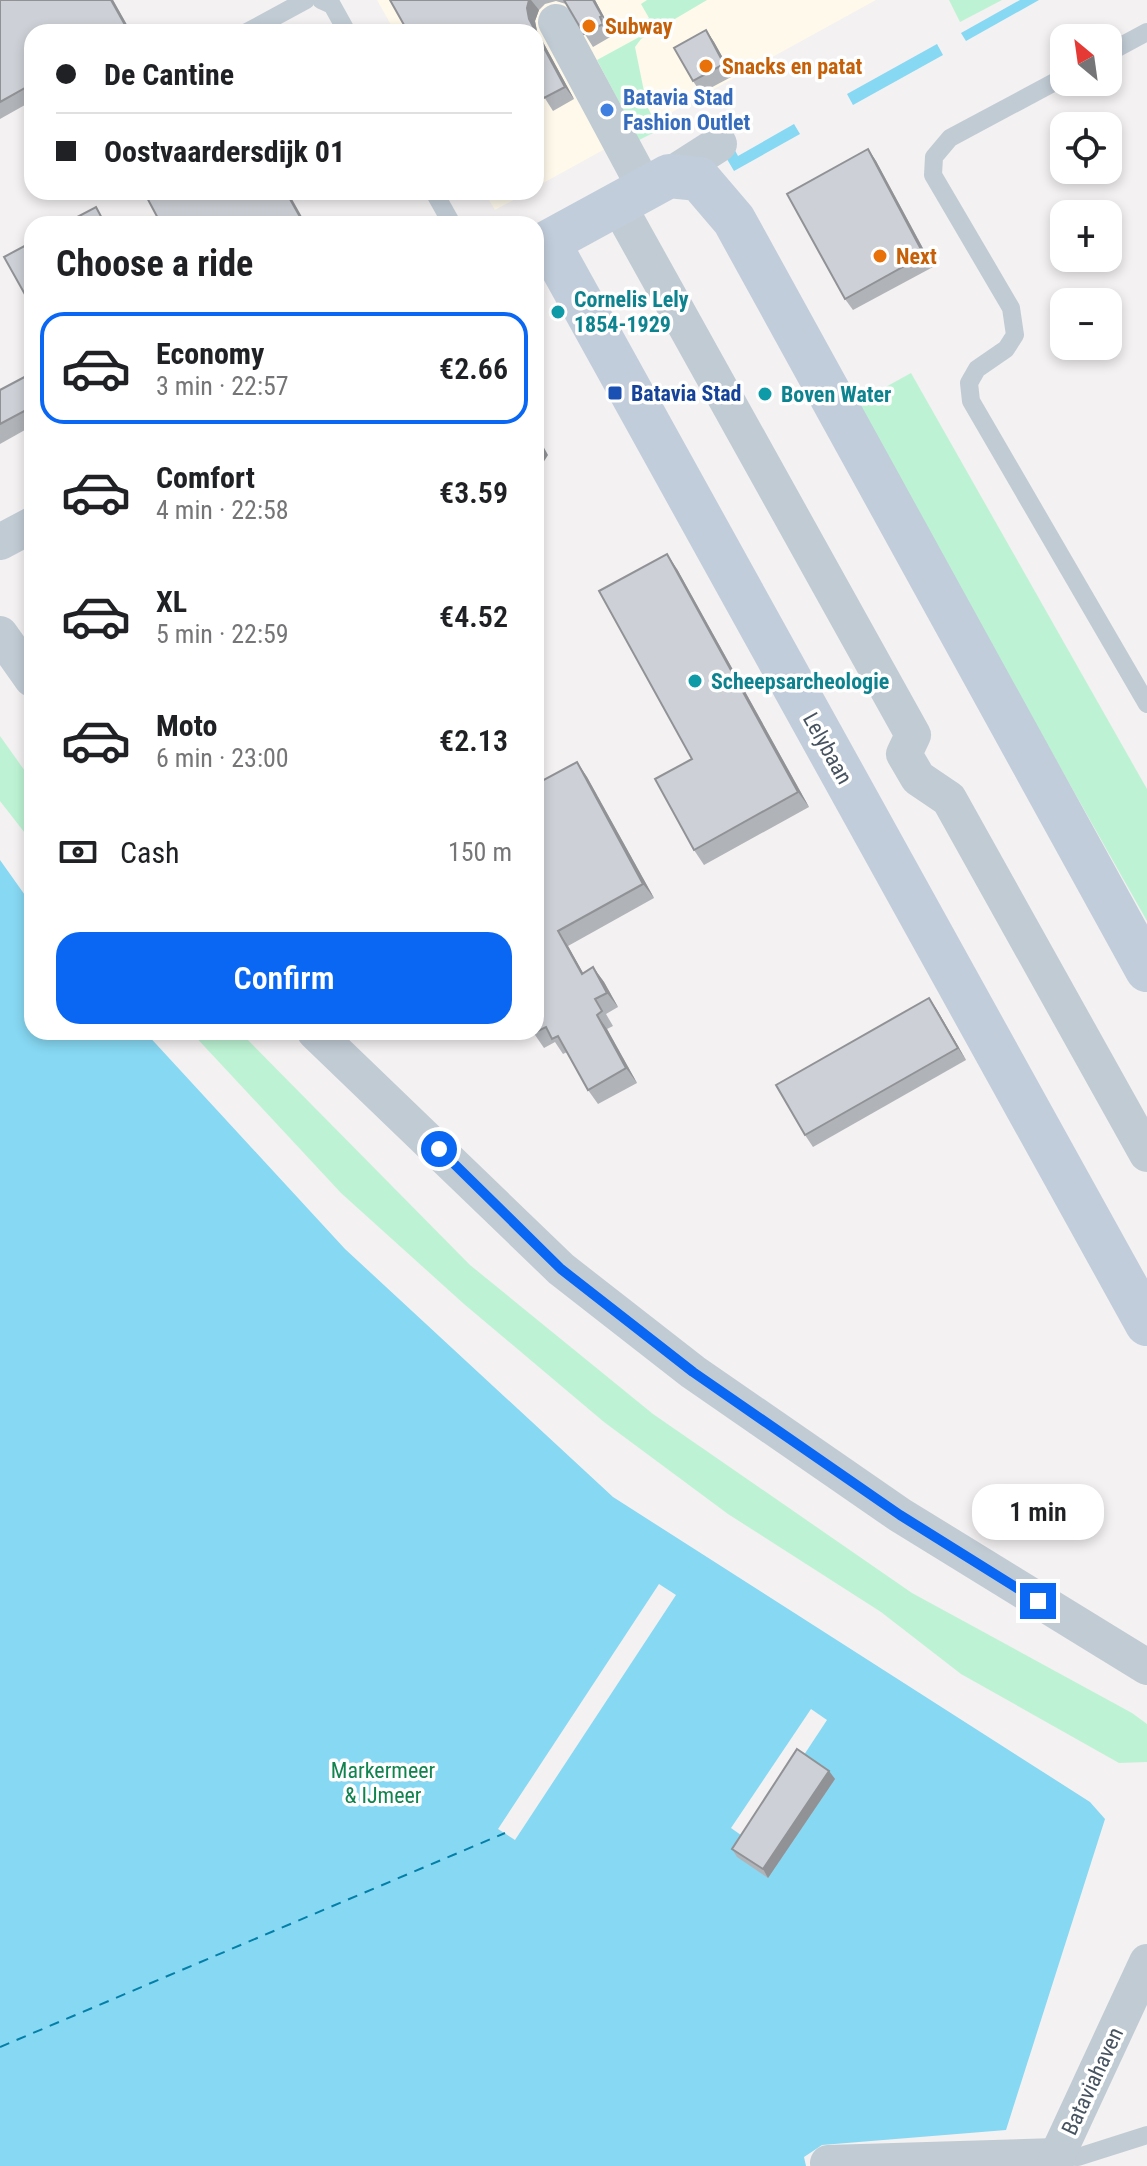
<!DOCTYPE html>
<meta charset="utf-8">
<style>
:root{--surface:#fff;--page:#f6f6f6;--text:#202124;--muted:#757577;--line:#e0e0e0;--accent:#0a67f4}
body{margin:0;font-family:"Roboto Condensed",sans-serif;background:var(--page);color:var(--text);height:100vh;display:flex;flex-direction:column;font-size:30px;white-space:nowrap}
*{box-sizing:border-box;margin:0}
p{font-size:26px;color:var(--muted)}
.icon{flex:none;width:44px;height:44px;fill:none;stroke:currentColor;stroke-width:2;stroke-linecap:round;stroke-linejoin:round}
.map{position:relative;flex:1;overflow:hidden}
.drawer{position:absolute;left:24px;top:216px;width:520px;height:824px;display:flex;flex-direction:column;background:var(--surface);border-radius:24px;box-shadow:0 4px 12px #0003}
.drawer>*{flex:none}
.hud{position:absolute;left:24px;top:24px;width:520px;height:176px;border-radius:24px;box-shadow:0 4px 12px #0003;display:grid;align-content:center;height:176px;padding:0 32px;background:var(--surface)}
.needle{width:52px;rotate:331deg}
.buttons{position:absolute;left:1050px;top:24px;display:grid;gap:16px}
.buttons a{display:grid;place-items:center;width:72px;height:72px;border-radius:16px;background:var(--surface);box-shadow:0 4px 12px #0003;font-size:40px}
.end{position:absolute;width:36px;height:36px;margin:-18px;border:10px solid #0a67f4;background:#fff;box-shadow:0 0 0 4px #fff}
.from{border-radius:50%}
.bubble{position:absolute;height:56px;border-radius:24px;background:var(--surface);box-shadow:0 4px 12px #0003;font-size:26px;font-weight:600;line-height:56px;text-align:center}
.hud b{display:flex;align-items:center;gap:28px;height:76px;font-size:30px}
.hud b+b{border-top:2px solid var(--line)}
.hud i{width:20px;height:20px;background:var(--text)}
ul{padding:0;list-style:none}
li{display:flex;align-items:center;gap:24px;height:112px;margin:0 16px 12px;padding:0 16px;border:4px solid transparent;border-radius:24px}
li div{flex:1}
li b{display:block;font-size:30px}
li em{font-style:normal;font-weight:600}
li.active{border-color:var(--accent)}
li>.icon{width:72px;height:72px;stroke-width:1.5}
h2{padding:0 32px;font-size:36px;line-height:96px}
.pay{display:flex;align-items:center;gap:20px;height:88px;padding:0 32px;font-size:30px}
.pay p{margin-inline-start:auto}
.action{display:flex;gap:16px;margin-top:auto;padding:16px 32px}
.action a{flex:1;height:92px;border-radius:24px;background:var(--accent);color:#fff;font-size:32px;font-weight:600;line-height:92px;text-align:center}
.map>svg:first-child{display:block}
</style>
<div class="map">
<svg width="1147" height="2166" viewBox="0 0 1147 2166">
<rect width="100%" height="100%" fill="#f3f1f1"/>
<!-- commercial -->
<g fill="#fef9eb">
<polygon points="377,0 876,0 536,187 536,32 395,32"/>
<polygon points="484,192 528,192 495,210"/>
</g>
<!-- green -->
<g fill="#bdf3d4">
<polygon points="647,0 707,0 641,39 635,47 647,106 659,130 639,140 597,60 641,36 636,25 649,18 641,4"/>
<polygon points="949,0 1002,0 960,22"/>
<polygon points="911,373 1147,789 1147,921 855,404"/>
<polygon points="0,736 32,781 32,842 0,801"/>
<polygon points="191,1032 240,1032 470,1265 653,1414 912,1593 1132,1713 1147,1724 1147,1762 1119,1763 961,1674 881,1612 728,1514 604,1422 464,1304 341,1193"/>
</g>
<!-- water -->
<g fill="#87d8f3">
<polygon points="1020,0 1039,0 966,41 961,33"/>
<polygon points="937,44 943,55 853,105 847,94"/>
<polygon points="794,124 800,134 734,171 721,149 731,143 738,156"/>
<polygon points="0,860 32,905 32,1032 145,1032 345,1249 613,1497 1090,1802 1105,1819 1006,2130 822,2145 804,2157 806,2166 0,2166"/>
</g>
<!-- pier -->
<g fill="#f3f1f1">
<polygon points="659,1584 676,1595 515,1840 498,1829"/>
<polygon points="811,1709 827,1720 748,1840 731,1828"/>
</g>
<g fill="none" stroke-linecap="round" stroke-linejoin="round">
<!-- ferry -->
<polyline stroke="#037fa8" stroke-width="2" stroke-dasharray="10 8" stroke-linecap="butt" points="0,2047 505,1833"/>
<!-- lane -->
<g stroke="#c1cbd4" stroke-width="18">
<polyline points="321,0 332,5 347,32"/>
<polyline points="247,32 306,0"/>
<polyline points="1108,53 1147,32"/>
<polyline points="1064,77 950,138 934,157 933,175 1011,308 1015,335 1006,349 977,369 969,383 971,401 1147,704"/>
<polyline points="434,192 452,224"/>
<polyline points="1057,2156 1078,2157 1147,2135"/>
</g>
<!-- street -->
<g stroke="#c1cbd4" stroke-width="36">
<polyline points="556,22 645,188"/>
<polyline points="669,176 719,144"/>
<polyline points="617,203 913,735 904,754 918,778 949,799 1147,1154"/>
<polyline points="0,542 32,525"/>
<polyline points="0,634 32,679"/>
<polyline points="315,1032 561,1269 693,1372 900,1515 1147,1667"/>
<polyline points="830,2166 828,2163 1057,2156"/>
<polyline points="1055,2166 1057,2156 1147,1962"/>
</g>
<!-- secondary -->
<polyline stroke="#c2cddb" stroke-width="44" points="1147,970 734,220 699,179 669,176 548,242 1147,1324"/>
</g>
<!-- wall -->
<g fill="#b0b3b8">
<polygon points="0,0 113,0 131,32 32,32 32,101 0,119"/>
<polygon points="390,0 595,0 610,28 608,30 612,36 593,47 566,4 556,1 545,4 539,10 535,21 537,31 574,99 553,111 541,92 536,94 536,32 408,32"/>
<polygon points="706,30 714,42 733,76 701,93 693,81"/>
<polygon points="868,149 876,161 933,267 853,310 845,299"/>
<polygon points="32,373 32,426 0,444 0,390"/>
<polygon points="677,569 809,807 704,865 694,850 692,759"/>
<polygon points="577,762 587,777 654,898 568,946 583,973 593,967 604,982 618,1007 606,1014 613,1026 607,1029 637,1083 598,1104 588,1090 567,1052 563,1054 555,1042 544,1048 533,1032"/>
<polygon points="929,998 937,1010 966,1060 813,1147 805,1135"/>
<polygon points="829,1771 835,1779 768,1878 737,1857 732,1849"/>
</g>
<!-- shaded-wall -->
<g fill="#909296">
<polygon points="111,0 113,0 131,32 129,32"/>
<polygon points="529,0 531,0 539,10 535,21 537,31 574,99 565,87 529,19 527,8"/>
<polygon points="593,0 595,0 610,28 602,16"/>
<polygon points="706,30 714,42 733,76 724,64"/>
<polygon points="868,149 876,161 933,267 924,255"/>
<polygon points="286,192 288,192 306,224 304,224"/>
<polygon points="536,433 548,455 536,474"/>
<polygon points="667,554 677,569 809,807 798,792"/>
<polygon points="577,762 587,777 654,898 643,884"/>
<polygon points="558,931 568,946 592,989 582,974"/>
<polygon points="593,967 604,982 618,1007 607,993"/>
<polygon points="929,998 937,1010 966,1060 958,1048"/>
<polygon points="597,1015 607,1029 637,1083 626,1068"/>
<polygon points="829,1771 835,1779 768,1878 763,1869"/>
</g>
<!-- building -->
<g fill="#cdd0d6" stroke="#909296" stroke-width="2">
<polygon points="0,0 111,0 129,32 32,32 32,84 0,102"/>
<polygon points="390,0 529,0 527,8 529,19 536,32 477,32 474,27 465,32 408,32"/>
<polygon points="564,0 593,0 602,16 600,17 603,24 584,34"/>
<polygon points="706,30 724,64 693,81 674,48"/>
<polygon points="536,33 565,87 544,98 536,84"/>
<polygon points="868,149 924,255 845,299 787,194"/>
<polygon points="144,192 286,192 304,224 161,224"/>
<polygon points="96,207 105,224 64,224"/>
<polygon points="32,242 32,307 4,257"/>
<polygon points="32,373 32,407 0,424 0,390"/>
<polygon points="667,554 798,792 694,850 655,779 692,759 599,591"/>
<polygon points="577,762 643,884 558,931 582,974 593,967 607,993 595,999 602,1011 597,1015 626,1068 588,1090 558,1036 552,1039 546,1027 536,1032 536,784"/>
<polygon points="929,998 958,1048 805,1135 776,1085"/>
<polygon points="797,1749 829,1771 763,1869 732,1849"/>
</g>
<g fill="none" stroke-linecap="round" stroke-linejoin="round">
<!-- route -->
<polyline stroke="#0a67f4" stroke-width="10" points="439,1149 561,1269 693,1372 900,1515 1038,1601"/>
</g>
<!-- markers -->
<g fill="#e8710a" stroke="#fff" stroke-width="3">
<circle cx="589" cy="26" r="8"/>
<circle cx="706" cy="66" r="8"/>
<circle cx="880" cy="256" r="8"/>
</g>
<circle fill="#3f7fe0" stroke="#fff" stroke-width="3" cx="607" cy="110" r="8"/>
<g fill="#0f9aa8" stroke="#fff" stroke-width="3">
<circle cx="558" cy="312" r="8"/>
<circle cx="765" cy="394" r="8"/>
<circle cx="695" cy="681" r="8"/>
</g>
<rect fill="#1a4fb4" stroke="#fff" stroke-width="3" x="607" y="385" width="16" height="16" rx="4"/>
<g text-anchor="middle" stroke-width="7" stroke-linejoin="round" paint-order="stroke">
<!-- food labels -->
<g font-size="22" font-weight="bold" fill="#c56008" stroke="#fff" text-anchor="start">
<text x="605" y="34">Subway</text>
<text x="722" y="74">Snacks en patat</text>
<text x="896" y="264">Next</text>
</g>
<!-- shop labels -->
<g font-size="22" font-weight="bold" fill="#366cbe" stroke="#fff" text-anchor="start">
<text x="623" y="105">Batavia Stad<tspan x="623" dy="25">Fashion Outlet</tspan></text>
</g>
<!-- culture labels -->
<g font-size="22" font-weight="bold" fill="#0d838f" stroke="#fff" text-anchor="start">
<text x="574" y="307">Cornelis Lely<tspan x="574" dy="25">1854-1929</tspan></text>
<text x="781" y="402">Boven Water</text>
<text x="711" y="689">Scheepsarcheologie</text>
</g>
<!-- transit labels -->
<g font-size="22" font-weight="bold" fill="#164399" stroke="#fff" text-anchor="start">
<text x="631" y="401">Batavia Stad</text>
</g>
<!-- street labels -->
<g font-size="22" fill="#475360" stroke="#fff">
<text transform="translate(828 748) rotate(61)" y="8">Lelybaan</text>
<text transform="translate(1092 2081) rotate(-65)" y="8">Bataviahaven</text>
</g>
<!-- park labels -->
<g font-size="22" fill="#10834f" stroke="#fff">
<text x="383" y="1778">Markermeer<tspan x="383" dy="25">&amp; IJmeer</tspan></text>
</g>
</g>
</svg>
<div class="buttons">
<a><svg class="needle" viewBox="-14 -14 28 28"><path d="M0-13l5 13h-10z" fill="#e53935"/><path d="M0 13l5-13h-10z" fill="#757577"/></svg></a>
<a><svg class="icon" aria-label="locate" viewBox="0 0 24 24"><circle cx="12" cy="12" r="6"/><path d="M12 2v4M12 18v4M2 12h4M18 12h4"/></svg></a>
<a>+</a>
<a>−</a>
</div>
<i class="end from" style="left:439px;top:1149px"></i>
<i class="end" style="left:1038px;top:1601px"></i>
<div class="bubble" style="left:972px;top:1484px;width:132px">1 min</div>
<div class="hud">
<b><i class="from"></i>De Cantine</b>
<b><i></i>Oostvaardersdijk 01</b>
</div>
<section class="drawer">
<h2>Choose a ride</h2>
<ul>
<li class="active"><svg class="icon" aria-label="car" viewBox="0 0 24 24"><path d="M5 17H2v-5l4-1 3-4h7l3 4 3 1v5h-3M9 17h6M6 11h13"/><circle cx="7" cy="17" r="2"/><circle cx="17" cy="17" r="2"/></svg><div><b>Economy</b><p>3 min · 22:57</p></div><em>€2.66</em></li>
<li><svg class="icon" aria-label="car" viewBox="0 0 24 24"><path d="M5 17H2v-5l4-1 3-4h7l3 4 3 1v5h-3M9 17h6M6 11h13"/><circle cx="7" cy="17" r="2"/><circle cx="17" cy="17" r="2"/></svg><div><b>Comfort</b><p>4 min · 22:58</p></div><em>€3.59</em></li>
<li><svg class="icon" aria-label="car" viewBox="0 0 24 24"><path d="M5 17H2v-5l4-1 3-4h7l3 4 3 1v5h-3M9 17h6M6 11h13"/><circle cx="7" cy="17" r="2"/><circle cx="17" cy="17" r="2"/></svg><div><b>XL</b><p>5 min · 22:59</p></div><em>€4.52</em></li>
<li><svg class="icon" aria-label="car" viewBox="0 0 24 24"><path d="M5 17H2v-5l4-1 3-4h7l3 4 3 1v5h-3M9 17h6M6 11h13"/><circle cx="7" cy="17" r="2"/><circle cx="17" cy="17" r="2"/></svg><div><b>Moto</b><p>6 min · 23:00</p></div><em>€2.13</em></li>
</ul>
<div class="pay"><svg class="icon" aria-label="cash" viewBox="0 0 24 24"><path d="M3 7h18v10H3z"/><circle cx="12" cy="12" r="2"/></svg>Cash<p>150 m</p></div>
<div class="action"><a>Confirm</a></div>
</section>
</div>
